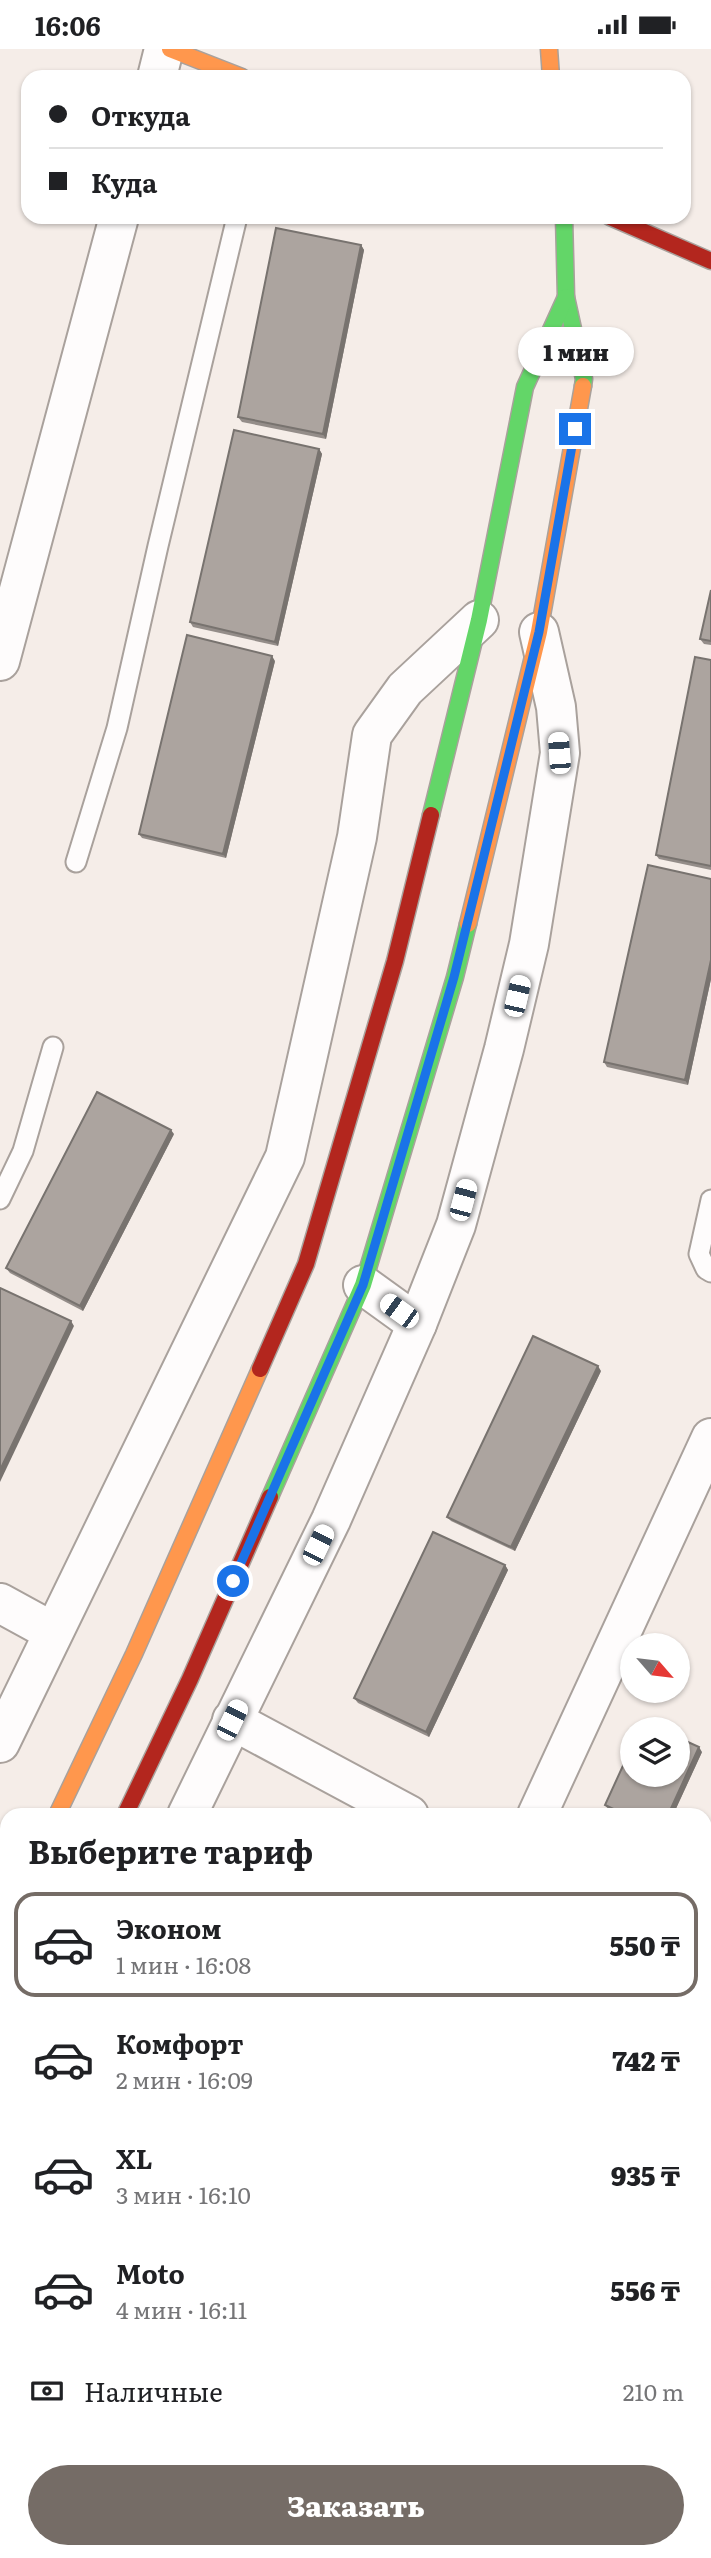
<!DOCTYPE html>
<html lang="ru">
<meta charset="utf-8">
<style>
:root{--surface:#fff;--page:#f6f6f6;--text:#202124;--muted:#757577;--line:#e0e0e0;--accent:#756c66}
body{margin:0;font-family:Literata,serif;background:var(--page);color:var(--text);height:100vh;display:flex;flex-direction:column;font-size:26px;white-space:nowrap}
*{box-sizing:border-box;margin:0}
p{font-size:23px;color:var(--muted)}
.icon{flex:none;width:38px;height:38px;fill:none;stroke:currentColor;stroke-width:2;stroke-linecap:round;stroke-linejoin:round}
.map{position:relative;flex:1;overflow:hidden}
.sheet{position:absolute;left:0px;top:1759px;width:712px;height:751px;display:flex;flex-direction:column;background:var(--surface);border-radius:21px 21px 0 0;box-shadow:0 2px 5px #0004}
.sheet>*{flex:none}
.banner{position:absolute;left:21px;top:21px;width:670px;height:154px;border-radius:21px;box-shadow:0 2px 5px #0004;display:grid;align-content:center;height:154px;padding:0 28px;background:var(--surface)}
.needle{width:46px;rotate:118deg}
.buttons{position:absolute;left:620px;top:1584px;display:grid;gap:14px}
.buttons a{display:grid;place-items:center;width:70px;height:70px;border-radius:50%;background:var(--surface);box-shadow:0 2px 5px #0004;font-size:35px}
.end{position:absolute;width:32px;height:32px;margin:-16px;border:9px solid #1a73e8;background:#fff;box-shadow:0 0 0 4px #fff}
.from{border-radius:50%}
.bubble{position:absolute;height:49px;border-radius:24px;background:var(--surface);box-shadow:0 2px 5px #0004;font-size:23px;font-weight:800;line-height:49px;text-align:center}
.car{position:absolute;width:21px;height:42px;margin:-21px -10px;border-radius:9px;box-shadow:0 0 5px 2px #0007;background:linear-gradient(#fff 24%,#345 0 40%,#fff 0 76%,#345 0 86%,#fff 0)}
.banner b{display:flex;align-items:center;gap:24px;height:66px;font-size:26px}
.banner b+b{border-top:2px solid var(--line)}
.banner i{width:18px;height:18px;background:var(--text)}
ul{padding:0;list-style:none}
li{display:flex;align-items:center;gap:21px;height:105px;margin:0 14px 10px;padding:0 14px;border:4px solid transparent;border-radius:21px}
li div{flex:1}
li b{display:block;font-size:26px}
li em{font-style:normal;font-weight:800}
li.on{border-color:var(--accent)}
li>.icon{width:63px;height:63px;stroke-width:1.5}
h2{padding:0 28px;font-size:32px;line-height:84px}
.pay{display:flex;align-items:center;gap:18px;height:77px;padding:0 28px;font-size:26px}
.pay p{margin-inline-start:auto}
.primary-button{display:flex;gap:14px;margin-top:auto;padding:14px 28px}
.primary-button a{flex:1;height:80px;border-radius:42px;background:var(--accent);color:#fff;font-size:28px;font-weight:800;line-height:80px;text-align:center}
.status{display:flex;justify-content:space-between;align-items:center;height:49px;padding:0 35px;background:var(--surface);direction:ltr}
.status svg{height:19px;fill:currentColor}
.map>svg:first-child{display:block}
</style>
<div class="status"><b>16:06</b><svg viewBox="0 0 49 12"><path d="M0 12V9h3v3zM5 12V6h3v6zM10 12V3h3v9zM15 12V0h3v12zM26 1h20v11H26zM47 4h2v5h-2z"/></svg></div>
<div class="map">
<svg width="711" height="2509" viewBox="0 0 711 2509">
<rect width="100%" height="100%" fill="#f5ede8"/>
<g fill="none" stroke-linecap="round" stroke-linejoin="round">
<defs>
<g id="lane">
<polyline points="76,813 117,679 158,497 237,168"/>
<polyline points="0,1150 23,1102 53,998"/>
<polyline points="711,1151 699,1205 706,1220 711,1223"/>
<polyline points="75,2509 78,2502"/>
</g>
<g id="street">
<polyline points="157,28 164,0"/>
<polyline points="0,612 119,168"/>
<polyline points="363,1236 417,1275"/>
<polyline points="0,1554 53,1583"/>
<polyline points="232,1671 409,1766"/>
<polyline points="0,1694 285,1108 357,788 372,686 405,640 479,571"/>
<polyline points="187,1766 331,1471 417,1275 456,1176 504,1000 529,895 560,704 556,658 539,583"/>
<polyline points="537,1766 711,1389"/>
<polyline points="705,1922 711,1925"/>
<polyline points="0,2160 7,2145"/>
<polyline points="0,2226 7,2229"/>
<polyline points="557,2502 566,2509"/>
<polyline points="178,2509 182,2502"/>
</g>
<g id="fast">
<polyline points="564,168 566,248 584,330 583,337"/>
<polyline points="431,766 479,571 525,338 566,248"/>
<polyline points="270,1448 363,1236 455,928 468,875"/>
</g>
<g id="slow">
<polyline points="170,0 242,28"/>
<polyline points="549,0 551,28"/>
<polyline points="468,875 539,583 583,337"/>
<polyline points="57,1766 134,1605 260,1320"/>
</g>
<g id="jam">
<polyline points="610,168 711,212"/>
<polyline points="260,1320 306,1215 395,912 431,766"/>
<polyline points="125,1766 190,1630 270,1448"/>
<polyline points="0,1886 7,1871"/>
<polyline points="0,2027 7,2013"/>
</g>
</defs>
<!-- lane casing -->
<use href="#lane" stroke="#a9a19c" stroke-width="23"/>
<!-- street casing -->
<use href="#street" stroke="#a9a19c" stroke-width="42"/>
<!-- fast casing -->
<use href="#fast" stroke="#a9a19c" stroke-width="19"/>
<!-- slow casing -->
<use href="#slow" stroke="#a9a19c" stroke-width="19"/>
<!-- jam casing -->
<use href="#jam" stroke="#a9a19c" stroke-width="19"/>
<!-- lane -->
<use href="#lane" stroke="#fefcfc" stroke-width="19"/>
<!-- street -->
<use href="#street" stroke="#fefcfc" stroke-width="38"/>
<!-- fast -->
<use href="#fast" stroke="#63d668" stroke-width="16"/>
<!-- slow -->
<use href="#slow" stroke="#ff974d" stroke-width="16"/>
<!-- jam -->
<use href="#jam" stroke="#b3261e" stroke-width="16"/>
</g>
<!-- wall -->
<g fill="#948d89">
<polygon points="361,196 364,201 326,390 242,373 238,368"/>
<polygon points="319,400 322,405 278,597 193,578 190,573"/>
<polygon points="711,541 711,596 704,595 700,590"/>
<polygon points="711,611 711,821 659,810 656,806"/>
<polygon points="275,612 226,809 142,789 139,785"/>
<polygon points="711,830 711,930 688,1036 607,1018 604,1013"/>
<polygon points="174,1085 83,1262 10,1224 6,1219"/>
<polygon points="601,1322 515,1502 451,1472 447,1468"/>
<polygon points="505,1516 508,1521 429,1688 358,1654 354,1649"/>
<polygon points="702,1703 673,1766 619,1766 608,1760 605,1756"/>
<polygon points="711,2044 711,2089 705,2085 705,2054"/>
</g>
<!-- shaded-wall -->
<g fill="#78736f">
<polygon points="361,196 364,201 326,390 323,385"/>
<polygon points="319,400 322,405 278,597 275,593"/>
<polygon points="272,607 275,612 226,809 223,805"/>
<polygon points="711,911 711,930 688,1036 685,1031"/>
<polygon points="171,1081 174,1085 83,1262 80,1257"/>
<polygon points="71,1272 74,1277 0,1433 0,1421"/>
<polygon points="598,1317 601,1322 515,1502 511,1498"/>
<polygon points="505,1516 508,1521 429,1688 426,1683"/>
<polygon points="699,1698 702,1703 673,1766 668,1766"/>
<polygon points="34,2502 40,2502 37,2509 31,2509"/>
<polygon points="386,2502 391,2502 394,2507 393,2509 383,2509"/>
</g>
<!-- building -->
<g fill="#aca49f" stroke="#78736f" stroke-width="2">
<polygon points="276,179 361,196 323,385 238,368"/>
<polygon points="234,381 319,400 275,593 190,573"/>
<polygon points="711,541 711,592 700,590"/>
<polygon points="187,586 272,607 223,805 139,785"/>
<polygon points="695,608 711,611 711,817 656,806"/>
<polygon points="648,816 711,830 711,911 685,1031 604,1013"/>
<polygon points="97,1043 171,1081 80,1257 6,1219"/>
<polygon points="0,1239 71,1272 0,1421"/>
<polygon points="533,1287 598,1317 511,1498 447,1468"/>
<polygon points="433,1483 505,1516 426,1683 354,1649"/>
<polygon points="643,1673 659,1680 640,1680"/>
<polygon points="677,1688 699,1698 668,1766 626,1766 605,1756 632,1697 632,1726 677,1726"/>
<polygon points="711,2044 711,2083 705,2080 705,2054"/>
<polygon points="7,2391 7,2502 34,2502 31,2509 0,2509 0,2405"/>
<polygon points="711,2495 711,2509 689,2509 699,2502 705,2502 705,2498"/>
<polygon points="315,2502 386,2502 383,2509 312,2509"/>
</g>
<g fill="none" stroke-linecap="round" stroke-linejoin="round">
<!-- route -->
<polyline stroke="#1a73e8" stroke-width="9" points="233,1532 363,1236 454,928 539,583 575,380"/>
</g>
</svg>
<div class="buttons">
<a><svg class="needle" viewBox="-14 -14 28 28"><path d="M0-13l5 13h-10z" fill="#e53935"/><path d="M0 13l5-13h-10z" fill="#757577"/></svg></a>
<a><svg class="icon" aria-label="layers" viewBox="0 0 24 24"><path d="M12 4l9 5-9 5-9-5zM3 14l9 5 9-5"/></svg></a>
</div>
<i class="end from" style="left:233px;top:1532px"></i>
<i class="end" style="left:575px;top:380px"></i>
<div class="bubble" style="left:518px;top:278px;width:116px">1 мин</div>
<i class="car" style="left:559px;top:704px;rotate:356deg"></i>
<i class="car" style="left:517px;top:947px;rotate:13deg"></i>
<i class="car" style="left:463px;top:1151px;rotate:15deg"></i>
<i class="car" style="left:399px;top:1262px;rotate:306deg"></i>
<i class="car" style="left:318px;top:1496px;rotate:26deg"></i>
<i class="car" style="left:232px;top:1671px;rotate:26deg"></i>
<div class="banner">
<b><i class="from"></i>Откуда</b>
<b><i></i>Куда</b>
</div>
<section class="sheet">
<h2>Выберите тариф</h2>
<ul>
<li class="on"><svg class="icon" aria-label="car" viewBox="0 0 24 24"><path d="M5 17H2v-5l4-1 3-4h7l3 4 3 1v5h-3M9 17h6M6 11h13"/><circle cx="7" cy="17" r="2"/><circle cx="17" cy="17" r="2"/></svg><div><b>Эконом</b><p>1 мин · 16:08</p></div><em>550 ₸</em></li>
<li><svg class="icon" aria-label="car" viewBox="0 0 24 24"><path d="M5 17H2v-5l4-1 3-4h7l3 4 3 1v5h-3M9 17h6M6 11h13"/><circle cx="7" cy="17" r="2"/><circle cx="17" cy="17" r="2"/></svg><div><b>Комфорт</b><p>2 мин · 16:09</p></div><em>742 ₸</em></li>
<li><svg class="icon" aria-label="car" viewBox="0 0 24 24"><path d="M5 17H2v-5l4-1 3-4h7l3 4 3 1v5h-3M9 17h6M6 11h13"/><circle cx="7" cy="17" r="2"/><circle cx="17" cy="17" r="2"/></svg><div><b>XL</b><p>3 мин · 16:10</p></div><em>935 ₸</em></li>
<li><svg class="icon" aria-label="car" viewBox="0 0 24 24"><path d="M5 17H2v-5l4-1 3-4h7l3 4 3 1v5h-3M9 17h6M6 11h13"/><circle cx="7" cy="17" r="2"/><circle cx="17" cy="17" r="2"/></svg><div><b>Moto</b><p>4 мин · 16:11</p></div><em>556 ₸</em></li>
</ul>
<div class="pay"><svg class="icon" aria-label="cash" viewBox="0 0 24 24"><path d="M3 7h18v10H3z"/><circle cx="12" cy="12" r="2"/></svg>Наличные<p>210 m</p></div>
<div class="primary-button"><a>Заказать</a></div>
</section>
</div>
